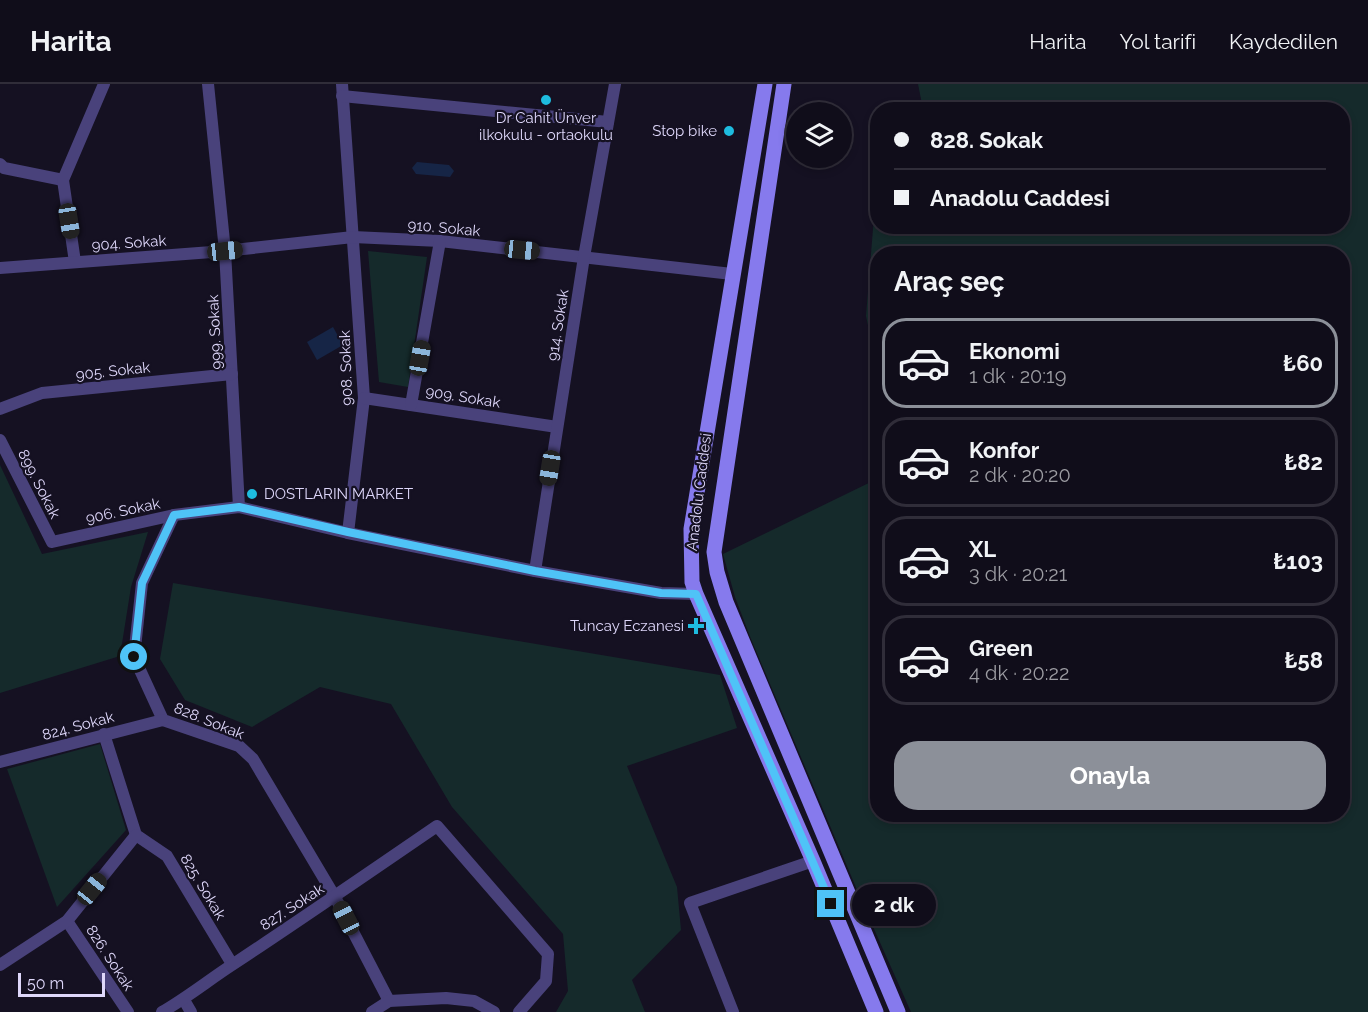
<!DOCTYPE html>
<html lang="tr">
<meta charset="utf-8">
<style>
:root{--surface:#100d1a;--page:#191623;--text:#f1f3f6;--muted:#9c9ca2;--line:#302d39;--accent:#8c9099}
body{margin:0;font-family:Raleway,sans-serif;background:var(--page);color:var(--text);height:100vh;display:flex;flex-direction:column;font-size:22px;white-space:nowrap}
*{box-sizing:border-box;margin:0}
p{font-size:20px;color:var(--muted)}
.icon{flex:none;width:33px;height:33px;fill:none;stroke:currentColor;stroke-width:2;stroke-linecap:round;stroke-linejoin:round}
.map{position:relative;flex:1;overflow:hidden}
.sheet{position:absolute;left:870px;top:162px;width:480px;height:576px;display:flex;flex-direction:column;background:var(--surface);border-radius:24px;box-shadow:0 3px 9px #0003,0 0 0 2px var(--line)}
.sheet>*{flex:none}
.guide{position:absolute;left:870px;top:18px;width:480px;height:132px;border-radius:24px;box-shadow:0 3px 9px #0003,0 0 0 2px var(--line);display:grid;align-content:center;height:132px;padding:0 24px;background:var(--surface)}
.fabs{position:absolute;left:786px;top:18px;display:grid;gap:12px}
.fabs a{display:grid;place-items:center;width:66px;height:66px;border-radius:50%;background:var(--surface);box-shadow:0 3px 9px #0003,0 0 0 2px var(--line);font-size:30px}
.scale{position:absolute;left:18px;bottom:15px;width:87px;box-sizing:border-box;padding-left:6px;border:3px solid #ded7fa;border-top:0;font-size:16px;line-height:21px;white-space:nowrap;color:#ded7fa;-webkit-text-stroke:4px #151122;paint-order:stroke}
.end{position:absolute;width:27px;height:27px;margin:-14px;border:8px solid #4fc3f7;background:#111;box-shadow:0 0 0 3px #111}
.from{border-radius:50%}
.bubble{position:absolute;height:42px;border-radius:21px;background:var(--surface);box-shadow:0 3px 9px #0003,0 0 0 2px var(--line);font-size:20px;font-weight:700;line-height:42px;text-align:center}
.car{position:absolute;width:18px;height:36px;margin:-18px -9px;border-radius:8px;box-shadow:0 0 4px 2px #0007;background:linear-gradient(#222 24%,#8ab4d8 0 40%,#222 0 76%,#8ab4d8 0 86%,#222 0)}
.guide b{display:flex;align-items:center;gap:21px;height:57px;font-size:22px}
.guide b+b{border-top:2px solid var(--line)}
.guide i{width:15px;height:15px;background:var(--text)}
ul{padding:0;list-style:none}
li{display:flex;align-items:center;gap:18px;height:90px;margin:0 12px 9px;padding:0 12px;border:3px solid var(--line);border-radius:24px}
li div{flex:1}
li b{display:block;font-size:22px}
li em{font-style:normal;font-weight:700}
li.selected{border-color:var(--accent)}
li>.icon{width:54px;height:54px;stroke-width:1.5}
h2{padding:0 24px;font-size:27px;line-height:72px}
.action{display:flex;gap:12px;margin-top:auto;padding:12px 24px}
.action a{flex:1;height:69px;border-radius:24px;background:var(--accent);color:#fff;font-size:24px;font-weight:700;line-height:69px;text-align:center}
header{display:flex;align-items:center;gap:36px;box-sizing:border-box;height:84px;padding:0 30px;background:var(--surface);border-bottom:2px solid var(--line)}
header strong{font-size:28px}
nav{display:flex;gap:33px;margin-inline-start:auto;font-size:21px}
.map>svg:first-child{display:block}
</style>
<header>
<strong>Harita</strong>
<nav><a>Harita</a><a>Yol tarifi</a><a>Kaydedilen</a></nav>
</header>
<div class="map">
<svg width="1368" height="928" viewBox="0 0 1368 928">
<rect width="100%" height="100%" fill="#151122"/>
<!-- green -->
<g fill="#152a2b">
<polygon points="918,0 1368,0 1368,928 911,928 866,827 751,555 735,513 723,470 877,395 878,730 1342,730 1342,170 878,170 877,284 866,232 877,95 878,142 1342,142 1342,26 923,25"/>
<polygon points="368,167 427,173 408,303 379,298"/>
<polygon points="0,381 42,470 148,448 131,503 120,572 0,609"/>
<polygon points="173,499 720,591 737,644 627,682 677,803 681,846 632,896 645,928 556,928 568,907 563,850 452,723 391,620 320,603 252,643 185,616 160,575"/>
<polygon points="100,660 126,746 57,823 7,685"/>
</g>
<!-- water -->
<g fill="#162546">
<polygon points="417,78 449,81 454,87 450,93 416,90 412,84"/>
<polygon points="333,243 343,261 317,276 307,258"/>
</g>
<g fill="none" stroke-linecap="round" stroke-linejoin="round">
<!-- minor -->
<g stroke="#49427b" stroke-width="12">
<polyline points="208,0 225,167 239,423"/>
<polyline points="342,0 364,314 348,449"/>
<polyline points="342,12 608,38"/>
<polyline points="0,80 4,84 63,96"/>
<polyline points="75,178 63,96 104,0"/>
<polyline points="0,184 225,167 353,153 440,157 732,190"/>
<polyline points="364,314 557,343"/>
<polyline points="411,321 440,157"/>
<polyline points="0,325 42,309 232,290"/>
<polyline points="0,356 52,458 174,431 239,423 348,449 535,487 661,509 696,510"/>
<polyline points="174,431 142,499 134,573 163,636 239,662 253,675 335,813 389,917"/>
<polyline points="535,487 584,173 615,0"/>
<polyline points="104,650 136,751 167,772 232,880"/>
<polyline points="0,678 163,636"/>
<polyline points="67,837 128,928"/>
<polyline points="0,881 67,837 136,751"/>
<polyline points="184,916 191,928"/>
<path d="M162,928c26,-15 48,-33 73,-49 68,-45 135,-91 202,-137l111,128 -2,27 -27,31"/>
<polyline points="372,928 389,917 446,914 474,917 494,928"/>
<polyline points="733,928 690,819 813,777"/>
</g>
<!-- secondary -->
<g stroke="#867aed" stroke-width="15">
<polyline points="765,0 691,445 692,498 696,510 813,777 876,928"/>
<polyline points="784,0 714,468 717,488 726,518 898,928"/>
</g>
</g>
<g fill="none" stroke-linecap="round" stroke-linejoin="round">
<!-- route -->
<polyline stroke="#4fc3f7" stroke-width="8" points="134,573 142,499 174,431 239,423 348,448 535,487 661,509 696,510 831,820"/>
</g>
<!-- markers -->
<g fill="#1ebcdf" stroke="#151122" stroke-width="2">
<circle cx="546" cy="16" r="6"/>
<circle cx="729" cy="47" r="6"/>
<circle cx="252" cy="410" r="6"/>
<path d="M693 533h6v6h6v6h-6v6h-6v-6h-6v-6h6z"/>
</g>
<g text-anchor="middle" stroke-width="4.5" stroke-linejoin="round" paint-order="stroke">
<!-- poi labels -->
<g font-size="15" fill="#ded7fa" stroke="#151122" text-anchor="end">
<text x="546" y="39" text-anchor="middle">Dr Cahit Ünver<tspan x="546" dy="17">ilkokulu - ortaokulu</tspan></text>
<text x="717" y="52">Stop bike</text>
<text x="264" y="415" text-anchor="start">DOSTLARIN MARKET</text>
<text x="684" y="547">Tuncay Eczanesi</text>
</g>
<!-- street labels -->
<g font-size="15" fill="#ded7fa" stroke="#151122">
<text transform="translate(444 144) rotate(5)" y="5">910. Sokak</text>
<text transform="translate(129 159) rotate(-4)" y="5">904. Sokak</text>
<text transform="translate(558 241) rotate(-81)" y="5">914. Sokak</text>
<text transform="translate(215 248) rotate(-93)" y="5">999. Sokak</text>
<text transform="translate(346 284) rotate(-92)" y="5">908. Sokak</text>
<text transform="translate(113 287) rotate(-6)" y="5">905. Sokak</text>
<text transform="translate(463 313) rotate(9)" y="5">909. Sokak</text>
<text transform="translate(39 400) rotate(63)" y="5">899. Sokak</text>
<text transform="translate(699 408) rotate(-83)" y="5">Anadolu Caddesi</text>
<text transform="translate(123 427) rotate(-12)" y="5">906. Sokak</text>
<text transform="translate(209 637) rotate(22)" y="5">828. Sokak</text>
<text transform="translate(78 642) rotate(-15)" y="5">824. Sokak</text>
<text transform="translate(203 803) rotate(59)" y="5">825. Sokak</text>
<text transform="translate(292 823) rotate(-33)" y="5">827. Sokak</text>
<text transform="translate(110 874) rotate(57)" y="5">826. Sokak</text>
</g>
</g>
</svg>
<div class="fabs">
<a><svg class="icon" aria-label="layers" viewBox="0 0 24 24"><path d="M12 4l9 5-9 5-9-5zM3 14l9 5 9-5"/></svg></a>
</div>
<div class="scale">50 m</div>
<i class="end from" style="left:134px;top:573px"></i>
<i class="end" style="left:831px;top:820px"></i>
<div class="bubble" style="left:852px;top:800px;width:84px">2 dk</div>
<i class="car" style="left:69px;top:137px;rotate:171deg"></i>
<i class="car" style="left:522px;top:166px;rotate:96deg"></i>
<i class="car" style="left:225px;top:167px;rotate:84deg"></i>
<i class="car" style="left:420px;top:274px;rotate:10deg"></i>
<i class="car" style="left:550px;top:384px;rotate:189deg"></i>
<i class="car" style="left:92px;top:805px;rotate:39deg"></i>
<i class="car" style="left:346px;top:834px;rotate:333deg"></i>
<div class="guide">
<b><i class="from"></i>828. Sokak</b>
<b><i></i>Anadolu Caddesi</b>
</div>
<section class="sheet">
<h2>Araç seç</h2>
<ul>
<li class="selected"><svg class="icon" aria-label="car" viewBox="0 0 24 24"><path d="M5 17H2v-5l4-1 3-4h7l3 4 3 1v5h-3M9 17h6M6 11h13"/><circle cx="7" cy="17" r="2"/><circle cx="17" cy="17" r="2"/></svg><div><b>Ekonomi</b><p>1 dk · 20:19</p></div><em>₺60</em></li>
<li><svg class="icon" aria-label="car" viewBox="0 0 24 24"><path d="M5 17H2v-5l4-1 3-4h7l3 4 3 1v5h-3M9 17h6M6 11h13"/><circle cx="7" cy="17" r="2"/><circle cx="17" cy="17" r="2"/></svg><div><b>Konfor</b><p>2 dk · 20:20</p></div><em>₺82</em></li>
<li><svg class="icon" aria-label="car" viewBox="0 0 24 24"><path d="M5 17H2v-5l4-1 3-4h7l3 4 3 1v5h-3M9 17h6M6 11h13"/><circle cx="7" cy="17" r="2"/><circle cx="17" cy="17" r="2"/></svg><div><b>XL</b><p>3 dk · 20:21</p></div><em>₺103</em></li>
<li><svg class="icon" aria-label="car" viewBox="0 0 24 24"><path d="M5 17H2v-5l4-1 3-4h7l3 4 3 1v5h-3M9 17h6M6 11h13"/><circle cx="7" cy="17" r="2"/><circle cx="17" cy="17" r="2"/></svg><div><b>Green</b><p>4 dk · 20:22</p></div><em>₺58</em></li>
</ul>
<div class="action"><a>Onayla</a></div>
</section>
</div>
